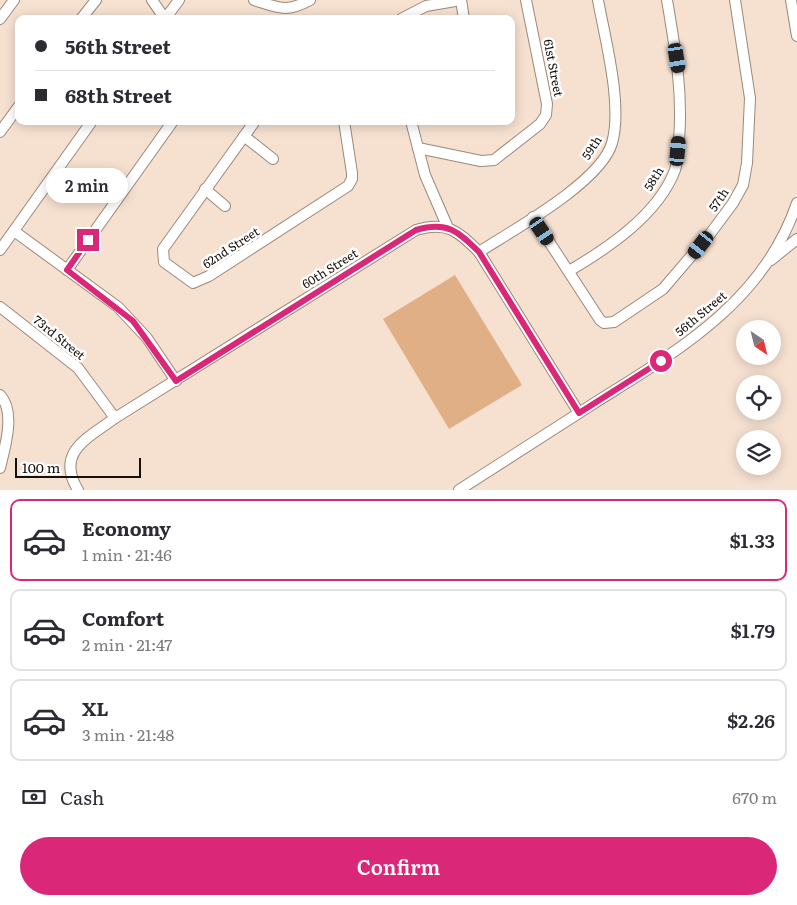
<!DOCTYPE html>
<meta charset="utf-8">
<style>
:root{--surface:#fff;--page:#f2f2f3;--text:#2b2b33;--muted:#7c7c81;--line:#e1e1e2;--accent:#db2777}
body{margin:0;font-family:Literata,serif;background:var(--page);color:var(--text);height:100vh;display:flex;flex-direction:column;font-size:19px;white-space:nowrap}
*{box-sizing:border-box;margin:0}
p{font-size:16px;color:var(--muted)}
.icon{flex:none;width:28px;height:28px;fill:none;stroke:currentColor;stroke-width:2;stroke-linecap:round;stroke-linejoin:round}
.map{position:relative;height:490px;overflow:hidden}
.panel{display:flex;flex-direction:column;background:var(--surface);flex:1}
.panel>*{flex:none}
.banner{position:absolute;left:15px;top:15px;width:500px;height:110px;border-radius:10px;box-shadow:0 2px 12px #0003;display:grid;align-content:center;height:110px;padding:0 20px;background:var(--surface)}
.needle{width:32px;rotate:145deg}
.fabs{position:absolute;left:736px;top:320px;display:grid;gap:10px}
.fabs a{display:grid;place-items:center;width:45px;height:45px;border-radius:50%;background:var(--surface);box-shadow:0 2px 12px #0003;font-size:25px}
.scale{position:absolute;left:15px;bottom:12px;width:126px;box-sizing:border-box;padding-left:5px;border:2px solid #150e09;border-top:0;font-size:14px;line-height:18px;white-space:nowrap;color:#150e09;-webkit-text-stroke:4px #fff;paint-order:stroke}
.end{position:absolute;width:22px;height:22px;margin:-11px;border:6px solid #db2777;background:#fff;box-shadow:0 0 0 2px #fff}
.from{border-radius:50%}
.bubble{position:absolute;height:35px;border-radius:18px;background:var(--surface);box-shadow:0 2px 12px #0003;font-size:16px;font-weight:600;line-height:35px;text-align:center}
.car{position:absolute;width:15px;height:30px;margin:-15px -8px;border-radius:6px;box-shadow:0 0 4px 1px #0007;background:linear-gradient(#222 24%,#8ab4d8 0 40%,#222 0 76%,#8ab4d8 0 86%,#222 0)}
.banner b{display:flex;align-items:center;gap:18px;height:48px;font-size:19px}
.banner b+b{border-top:1px solid var(--line)}
.banner i{width:12px;height:12px;background:var(--text)}
ul{padding:9px 0 0;list-style:none}
li{display:flex;align-items:center;gap:15px;height:82px;margin:0 10px 8px;padding:0 10px;border:2px solid var(--line);border-radius:10px}
li div{flex:1}
li b{display:block;font-size:19px}
li em{font-style:normal;font-weight:600}
li.selected{border-color:var(--accent)}
li>.icon{width:45px;height:45px;stroke-width:1.5}
.pay{display:flex;align-items:center;gap:12px;height:55px;padding:0 20px;font-size:19px}
.pay p{margin-inline-start:auto}
.cta{display:flex;gap:10px;margin-top:auto;padding:10px 20px}
.cta a{flex:1;height:58px;border-radius:30px;background:var(--accent);color:#fff;font-size:20px;font-weight:600;line-height:58px;text-align:center}
.map>svg:first-child{display:block}
</style>
<div class="map">
<svg width="797" height="490" viewBox="0 0 797 490">
<rect width="100%" height="100%" fill="#f6e1d1"/>
<!-- green -->
<polygon fill="#e1af86" points="455,275 522,385 449,429 383,319"/>
<g fill="none" stroke-linecap="round" stroke-linejoin="round">
<defs>
<g id="minor">
<polyline points="152,0 165,19"/>
<path d="M254,0c25,8 32,13 56,0"/>
<polyline points="461,0 464,19"/>
<polyline points="791,0 797,36"/>
<polyline points="0,19 14,0"/>
<polyline points="81,19 96,0"/>
<polyline points="165,19 179,0"/>
<polyline points="401,19 426,6 461,0"/>
<polyline points="255,121 163,249 164,262 193,283 209,276 348,186 352,179 352,173 344,121"/>
<polyline points="411,121 425,175 448,228"/>
<polyline points="0,132 19,106"/>
<polyline points="244,136 273,159"/>
<polyline points="418,148 481,161 494,160 540,124 546,115 547,104 526,0"/>
<polyline points="205,189 225,206"/>
<polyline points="533,217 600,320 604,323 614,322 663,289 710,234 733,203 743,185 747,163 750,98 735,0"/>
<polyline points="14,231 118,307 147,338 176,381"/>
<polyline points="0,250 92,121"/>
<path d="M479,252c34,-22 122,-70 133,-109 11,-38 -7,-104 -14,-143"/>
<polyline points="771,260 797,239"/>
<polyline points="67,270 173,121"/>
<path d="M569,271c39,-23 89,-56 106,-101 3,-9 3,-20 4,-30 4,-48 -4,-93 -12,-140"/>
<polyline points="0,307 78,368 115,418"/>
<path d="M0,395c16,17 5,52 0,73"/>
<path d="M78,490c-23,-38 10,-52 37,-72l301,-188c31,-9 42,1 63,22l100,161"/>
<path d="M459,490c45,-29 90,-58 134,-86 84,-53 170,-101 204,-201"/>
</g>
</defs>
<!-- minor casing -->
<use href="#minor" stroke="#9c897a" stroke-width="12"/>
<!-- minor -->
<use href="#minor" stroke="#fff" stroke-width="10"/>
</g>
<g fill="none" stroke-linecap="round" stroke-linejoin="round">
<!-- route -->
<path stroke="#db2777" stroke-width="6" d="M88,240l-21,30 66,51 43,60 240,-151c31,-9 42,1 63,22l100,161 82,-52"/>
</g>
<g text-anchor="middle" stroke-width="5" stroke-linejoin="round" paint-order="stroke">
<!-- street labels -->
<g font-size="12" fill="#150e09" stroke="#fff">
<text transform="translate(553 68) rotate(79)" y="4">61st Street</text>
<text transform="translate(592 148) rotate(-57)" y="4">59th</text>
<text transform="translate(654 179) rotate(-58)" y="4">58th</text>
<text transform="translate(719 200) rotate(-56)" y="4">57th</text>
<text transform="translate(231 248) rotate(-33)" y="4">62nd Street</text>
<text transform="translate(330 269) rotate(-32)" y="4">60th Street</text>
<text transform="translate(701 314) rotate(-40)" y="4">56th Street</text>
<text transform="translate(59 338) rotate(39)" y="4">73rd Street</text>
</g>
</g>
</svg>
<div class="fabs">
<a><svg class="needle" viewBox="-14 -14 28 28"><path d="M0-13l5 13h-10z" fill="#e53935"/><path d="M0 13l5-13h-10z" fill="#7c7c81"/></svg></a>
<a><svg class="icon" aria-label="locate" viewBox="0 0 24 24"><circle cx="12" cy="12" r="6"/><path d="M12 2v4M12 18v4M2 12h4M18 12h4"/></svg></a>
<a><svg class="icon" aria-label="layers" viewBox="0 0 24 24"><path d="M12 4l9 5-9 5-9-5zM3 14l9 5 9-5"/></svg></a>
</div>
<div class="scale">100 m</div>
<i class="end from" style="left:661px;top:361px"></i>
<i class="end" style="left:88px;top:240px"></i>
<div class="bubble" style="left:46px;top:168px;width:82px">2 min</div>
<i class="car" style="left:677px;top:58px;rotate:171deg"></i>
<i class="car" style="left:678px;top:151px;rotate:5deg"></i>
<i class="car" style="left:542px;top:231px;rotate:146deg"></i>
<i class="car" style="left:701px;top:245px;rotate:218deg"></i>
<div class="banner">
<b><i class="from"></i>56th Street</b>
<b><i></i>68th Street</b>
</div>
</div>
<section class="panel">
<ul>
<li class="selected"><svg class="icon" aria-label="car" viewBox="0 0 24 24"><path d="M5 17H2v-5l4-1 3-4h7l3 4 3 1v5h-3M9 17h6M6 11h13"/><circle cx="7" cy="17" r="2"/><circle cx="17" cy="17" r="2"/></svg><div><b>Economy</b><p>1 min · 21:46</p></div><em>$1.33</em></li>
<li><svg class="icon" aria-label="car" viewBox="0 0 24 24"><path d="M5 17H2v-5l4-1 3-4h7l3 4 3 1v5h-3M9 17h6M6 11h13"/><circle cx="7" cy="17" r="2"/><circle cx="17" cy="17" r="2"/></svg><div><b>Comfort</b><p>2 min · 21:47</p></div><em>$1.79</em></li>
<li><svg class="icon" aria-label="car" viewBox="0 0 24 24"><path d="M5 17H2v-5l4-1 3-4h7l3 4 3 1v5h-3M9 17h6M6 11h13"/><circle cx="7" cy="17" r="2"/><circle cx="17" cy="17" r="2"/></svg><div><b>XL</b><p>3 min · 21:48</p></div><em>$2.26</em></li>
</ul>
<div class="pay"><svg class="icon" aria-label="cash" viewBox="0 0 24 24"><path d="M3 7h18v10H3z"/><circle cx="12" cy="12" r="2"/></svg>Cash<p>670 m</p></div>
<div class="cta"><a>Confirm</a></div>
</section>
